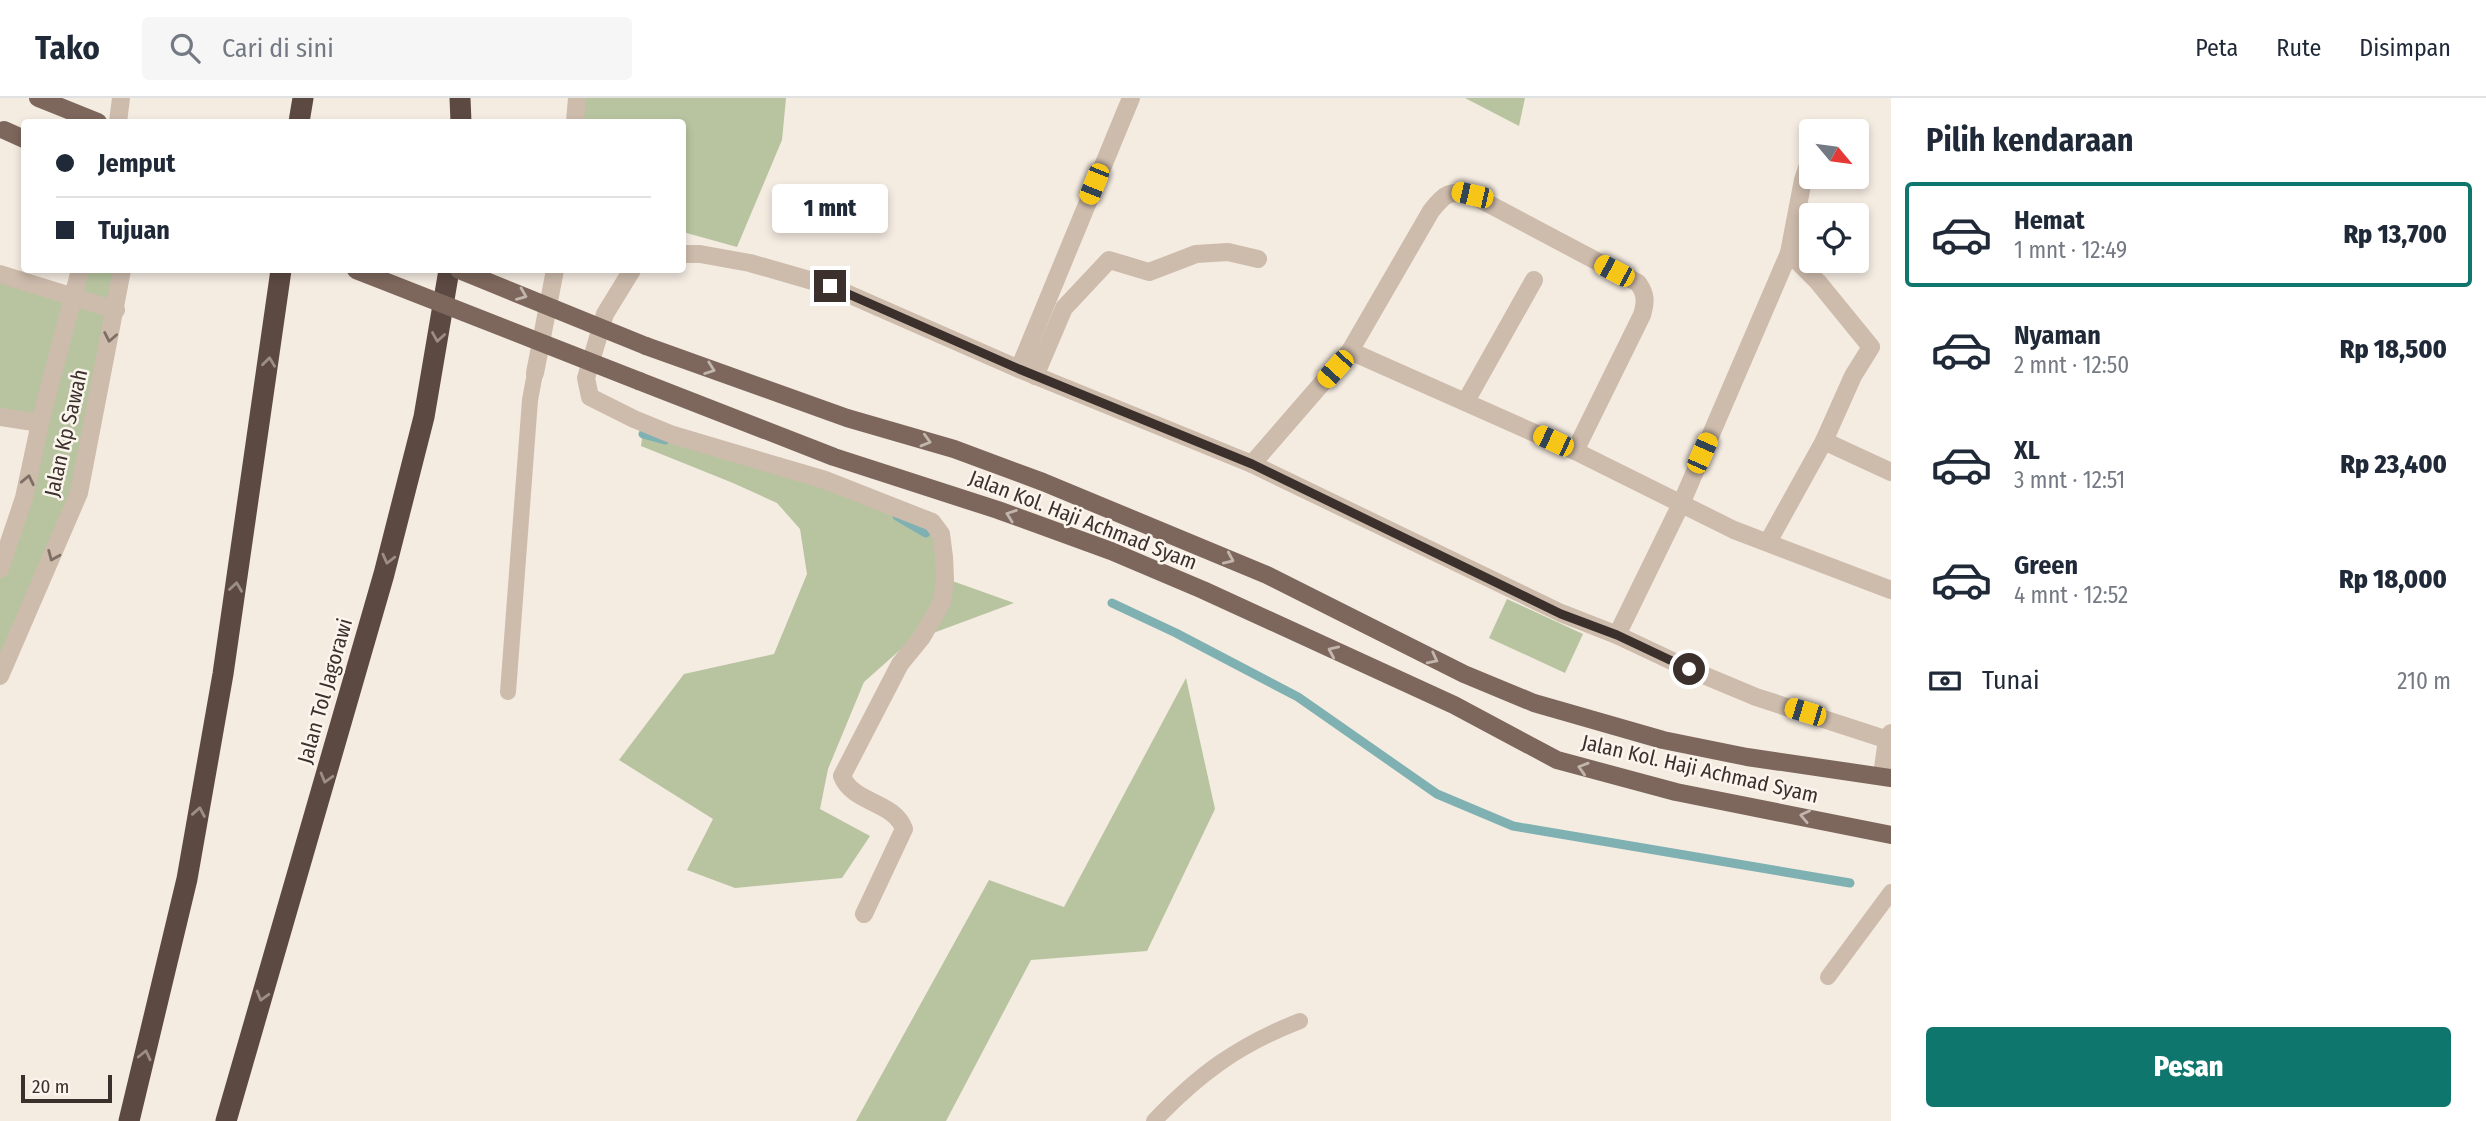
<!DOCTYPE html>
<html lang="id">
<meta charset="utf-8">
<style>
:root{--surface:#fff;--page:#f6f6f7;--text:#1f2937;--muted:#747a83;--line:#e0e1e3;--accent:#0f766e}
body{margin:0;font-family:"Fira Sans Condensed",sans-serif;background:var(--page);color:var(--text);height:100vh;display:flex;flex-direction:column;font-size:26px;white-space:nowrap}
*{box-sizing:border-box;margin:0}
p{font-size:23px;color:var(--muted)}
.icon{flex:none;width:38px;height:38px;fill:none;stroke:currentColor;stroke-width:2;stroke-linecap:round;stroke-linejoin:round}
.map{position:relative;flex:1;overflow:hidden}
.details{display:flex;flex-direction:column;background:var(--surface);width:595px}
.details>*{flex:none}
.hud{position:absolute;left:21px;top:21px;width:665px;height:154px;border-radius:7px;box-shadow:0 4px 10px #0003;display:grid;align-content:center;height:154px;padding:0 35px;background:var(--surface)}
.needle{width:46px;rotate:119deg}
.fabs{position:absolute;left:1799px;top:21px;display:grid;gap:14px}
.fabs a{display:grid;place-items:center;width:70px;height:70px;border-radius:7px;background:var(--surface);box-shadow:0 4px 10px #0003;font-size:35px}
.scale{position:absolute;left:21px;bottom:18px;width:91px;box-sizing:border-box;padding-left:7px;border:4px solid #3b302b;border-top:0;font-size:19px;line-height:24px;white-space:nowrap;color:#3b302b;-webkit-text-stroke:5px #fbf5ee;paint-order:stroke}
.end{position:absolute;width:32px;height:32px;margin:-16px;border:9px solid #3b302b;background:#fff;box-shadow:0 0 0 4px #fff}
.from{border-radius:50%}
.bubble{position:absolute;height:49px;border-radius:7px;background:var(--surface);box-shadow:0 4px 10px #0003;font-size:23px;font-weight:800;line-height:49px;text-align:center}
.car{position:absolute;width:21px;height:42px;margin:-21px -10px;border-radius:9px;box-shadow:0 0 5px 2px #0007;background:linear-gradient(#f5c518 24%,#345 0 40%,#f5c518 0 76%,#345 0 86%,#f5c518 0)}
.hud b{display:flex;align-items:center;gap:24px;height:66px;font-size:26px}
.hud b+b{border-top:2px solid var(--line)}
.hud i{width:18px;height:18px;background:var(--text)}
ul{padding:0;list-style:none}
li{display:flex;align-items:center;gap:21px;height:105px;margin:0 14px 10px;padding:0 21px;border:4px solid transparent;border-radius:7px}
li div{flex:1}
li b{display:block;font-size:26px}
li em{font-style:normal;font-weight:800}
li.selected{border-color:var(--accent)}
li>.icon{width:63px;height:63px;stroke-width:1.5}
h2{padding:0 35px;font-size:32px;line-height:84px}
.pay{display:flex;align-items:center;gap:18px;height:77px;padding:0 35px;font-size:26px}
.pay p{margin-inline-start:auto}
.primary-button{display:flex;gap:14px;margin-top:auto;padding:14px 35px}
.primary-button a{flex:1;height:80px;border-radius:7px;background:var(--accent);color:#fff;font-size:28px;font-weight:800;line-height:80px;text-align:center}
header{display:flex;align-items:center;gap:42px;box-sizing:border-box;height:98px;padding:0 35px;background:var(--surface);border-bottom:2px solid var(--line)}
header strong{font-size:33px}
nav{display:flex;gap:38px;margin-inline-start:auto;font-size:24px}
.search{width:490px;height:63px;background:var(--page);display:flex;align-items:center;gap:18px;box-sizing:border-box;padding:0 24px;border-radius:7px;color:var(--muted);font-size:26px}
main{display:flex;flex:1;min-height:0}
.map>svg:first-child{display:block}
</style>
<header>
<strong>Tako</strong>
<div class="search"><svg class="icon" aria-label="search" viewBox="0 0 24 24"><circle cx="10" cy="10" r="6"/><path d="M15 15l6 6"/></svg>Cari di sini</div>
<nav><a>Peta</a><a>Rute</a><a>Disimpan</a></nav>
</header>
<main>
<div class="map">
<svg width="1891" height="1023" viewBox="0 0 1891 1023">
<rect width="100%" height="100%" fill="#f4ebe1"/>
<!-- green -->
<g fill="#b8c4a0">
<polygon points="580,0 786,0 782,42 737,149 683,134 682,24 577,24"/>
<polygon points="1465,0 1525,0 1519,28"/>
<polygon points="80,172 122,172 79,395 0,578 0,471 40,325 0,318 0,175 72,199"/>
<polygon points="644,326 932,424 944,480 1014,505 909,544 864,584 828,671 820,711 870,738 842,780 735,790 687,772 713,721 619,662 684,576 774,556 807,476 800,431 777,405 733,385 641,348"/>
<polygon points="1507,501 1583,536 1565,575 1489,540"/>
<polygon points="1186,580 1215,711 1147,853 1031,862 946,1023 856,1023 989,782 1064,809"/>
</g>
<g fill="none" stroke-linecap="round" stroke-linejoin="round">
<!-- stream -->
<g stroke="#7fb0b2" stroke-width="9">
<polyline points="643,336 665,342"/>
<polyline points="897,418 926,435"/>
<polyline points="1112,505 1176,535 1298,599 1437,696 1513,728 1850,785"/>
</g>
<!-- service -->
<g stroke="#cdbbac" stroke-width="16">
<polyline points="508,594 530,302 535,275"/>
<polyline points="1828,879 1891,794"/>
<path d="M1154,1023c45,-47 84,-76 146,-100"/>
</g>
<!-- minor -->
<g stroke="#cdbbac" stroke-width="18">
<polyline points="575,24 577,0"/>
<polyline points="682,156 700,156 750,165 830,188 1019,271 1252,366 1561,515 1617,537 1689,571 1756,599 1891,643"/>
<path d="M632,172l-27,44 -19,64 4,19 44,22 39,16 152,45 107,42 9,12 3,23 1,22 -3,23 -20,35 -22,27 -58,112c11,28 52,25 62,53l-40,85"/>
<polyline points="0,176 116,212"/>
<polyline points="1350,253 1575,353 1734,432 1891,492"/>
<polyline points="1019,271 1131,0"/>
<polyline points="535,275 555,172"/>
<polyline points="1035,278 1064,210 1109,162 1149,174 1196,156 1228,154 1258,161"/>
<polyline points="1466,303 1534,182"/>
<polyline points="0,319 40,325"/>
<polyline points="1824,343 1891,374"/>
<path d="M1252,366l98,-113 81,-140c14,-18 19,-21 41,-16l166,88c8,11 8,19 4,32l-67,136"/>
<polyline points="1768,444 1824,343 1853,278 1871,249 1818,184 1789,155"/>
<polyline points="1617,537 1681,406 1789,155 1803,82 1811,58"/>
<polyline points="1882,678 1887,641 1891,635"/>
</g>
<!-- tertiary -->
<g stroke="#cdbbac" stroke-width="18">
<polyline points="118,24 121,0"/>
<polyline points="0,471 24,400 40,325 80,172"/>
<polyline points="0,578 79,395 122,172"/>
</g>
<!-- primary -->
<g stroke="#7d675c" stroke-width="18">
<polyline points="38,0 98,24"/>
<polyline points="4,32 24,41"/>
<polyline points="646,248 847,320 954,351 1043,384 1267,477 1464,576 1534,605 1663,642 1747,659 1891,680"/>
<polyline points="639,283 834,359 998,412 1111,453 1203,492 1454,607 1557,662 1676,694 1891,737"/>
</g>
<!-- motorway -->
<g stroke="#5c4a42" stroke-width="21">
<polyline points="460,0 461,24"/>
<polyline points="299,24 303,0"/>
<polyline points="129,1023 187,781 223,576 281,172"/>
<polyline points="226,1023 384,476 424,319 449,172"/>
</g>
<!-- primary-bridge -->
<g stroke="#7d675c" stroke-width="18">
<polyline points="356,172 639,283"/>
<polyline points="459,172 646,248"/>
</g>
</g>
<!-- one-way arrows -->
<defs><path id="oneway-chevron" d="M-2-3.5L2.5 0L-2 3.5" fill="none" stroke-width="1.6" stroke-linecap="round" stroke-linejoin="round" transform="scale(1.75)"/></defs>
<g stroke="#c2b5ac">
<use href="#oneway-chevron" transform="translate(522 197) rotate(22)"/>
<use href="#oneway-chevron" transform="translate(710 271) rotate(20)"/>
<use href="#oneway-chevron" transform="translate(926 343) rotate(16)"/>
<use href="#oneway-chevron" transform="translate(1011 417) rotate(-160)"/>
<use href="#oneway-chevron" transform="translate(1229 461) rotate(24)"/>
<use href="#oneway-chevron" transform="translate(1333 553) rotate(-156)"/>
<use href="#oneway-chevron" transform="translate(1433 561) rotate(27)"/>
<use href="#oneway-chevron" transform="translate(1583 670) rotate(-163)"/>
<use href="#oneway-chevron" transform="translate(1805 718) rotate(-168)"/>
</g>
<g stroke="#7d6f65">
<use href="#oneway-chevron" transform="translate(110 239) rotate(101)"/>
<use href="#oneway-chevron" transform="translate(28 382) rotate(-78)"/>
<use href="#oneway-chevron" transform="translate(53 458) rotate(113)"/>
</g>
<g stroke="#9c8e87">
<use href="#oneway-chevron" transform="translate(438 239) rotate(99)"/>
<use href="#oneway-chevron" transform="translate(269 264) rotate(-83)"/>
<use href="#oneway-chevron" transform="translate(388 461) rotate(104)"/>
<use href="#oneway-chevron" transform="translate(236 489) rotate(-82)"/>
<use href="#oneway-chevron" transform="translate(326 680) rotate(106)"/>
<use href="#oneway-chevron" transform="translate(199 714) rotate(-80)"/>
<use href="#oneway-chevron" transform="translate(262 898) rotate(106)"/>
<use href="#oneway-chevron" transform="translate(145 957) rotate(-77)"/>
</g>
<g fill="none" stroke-linecap="round" stroke-linejoin="round">
<!-- route -->
<polyline stroke="#3b302b" stroke-width="9" points="830,188 1019,271 1252,366 1561,516 1617,537 1689,571"/>
</g>
<g text-anchor="middle" stroke-width="5" stroke-linejoin="round" paint-order="stroke">
<!-- street labels -->
<g font-size="21" fill="#3b302b" stroke="#fbf5ee">
<text transform="translate(66 335) rotate(-77)" y="7">Jalan Kp Sawah</text>
<text transform="translate(1083 422) rotate(21)" y="7">Jalan Kol. Haji Achmad Syam</text>
<text transform="translate(325 593) rotate(-74)" y="7">Jalan Tol Jagorawi</text>
<text transform="translate(1700 671) rotate(13)" y="7">Jalan Kol. Haji Achmad Syam</text>
</g>
</g>
</svg>
<div class="fabs">
<a><svg class="needle" viewBox="-14 -14 28 28"><path d="M0-13l5 13h-10z" fill="#e53935"/><path d="M0 13l5-13h-10z" fill="#747a83"/></svg></a>
<a><svg class="icon" aria-label="locate" viewBox="0 0 24 24"><circle cx="12" cy="12" r="6"/><path d="M12 2v4M12 18v4M2 12h4M18 12h4"/></svg></a>
</div>
<div class="scale">20 m</div>
<i class="end from" style="left:1689px;top:571px"></i>
<i class="end" style="left:830px;top:188px"></i>
<div class="bubble" style="left:772px;top:86px;width:116px">1 mnt</div>
<i class="car" style="left:1094px;top:86px;rotate:202deg"></i>
<i class="car" style="left:1472px;top:97px;rotate:283deg"></i>
<i class="car" style="left:1614px;top:173px;rotate:298deg"></i>
<i class="car" style="left:1335px;top:271px;rotate:222deg"></i>
<i class="car" style="left:1553px;top:343px;rotate:295deg"></i>
<i class="car" style="left:1702px;top:355px;rotate:24deg"></i>
<i class="car" style="left:1805px;top:614px;rotate:287deg"></i>
<div class="hud">
<b><i class="from"></i>Jemput</b>
<b><i></i>Tujuan</b>
</div>
</div>
<section class="details">
<h2>Pilih kendaraan</h2>
<ul>
<li class="selected"><svg class="icon" aria-label="car" viewBox="0 0 24 24"><path d="M5 17H2v-5l4-1 3-4h7l3 4 3 1v5h-3M9 17h6M6 11h13"/><circle cx="7" cy="17" r="2"/><circle cx="17" cy="17" r="2"/></svg><div><b>Hemat</b><p>1 mnt · 12:49</p></div><em>Rp 13,700</em></li>
<li><svg class="icon" aria-label="car" viewBox="0 0 24 24"><path d="M5 17H2v-5l4-1 3-4h7l3 4 3 1v5h-3M9 17h6M6 11h13"/><circle cx="7" cy="17" r="2"/><circle cx="17" cy="17" r="2"/></svg><div><b>Nyaman</b><p>2 mnt · 12:50</p></div><em>Rp 18,500</em></li>
<li><svg class="icon" aria-label="car" viewBox="0 0 24 24"><path d="M5 17H2v-5l4-1 3-4h7l3 4 3 1v5h-3M9 17h6M6 11h13"/><circle cx="7" cy="17" r="2"/><circle cx="17" cy="17" r="2"/></svg><div><b>XL</b><p>3 mnt · 12:51</p></div><em>Rp 23,400</em></li>
<li><svg class="icon" aria-label="car" viewBox="0 0 24 24"><path d="M5 17H2v-5l4-1 3-4h7l3 4 3 1v5h-3M9 17h6M6 11h13"/><circle cx="7" cy="17" r="2"/><circle cx="17" cy="17" r="2"/></svg><div><b>Green</b><p>4 mnt · 12:52</p></div><em>Rp 18,000</em></li>
</ul>
<div class="pay"><svg class="icon" aria-label="cash" viewBox="0 0 24 24"><path d="M3 7h18v10H3z"/><circle cx="12" cy="12" r="2"/></svg>Tunai<p>210 m</p></div>
<div class="primary-button"><a>Pesan</a></div>
</section>
</main>
